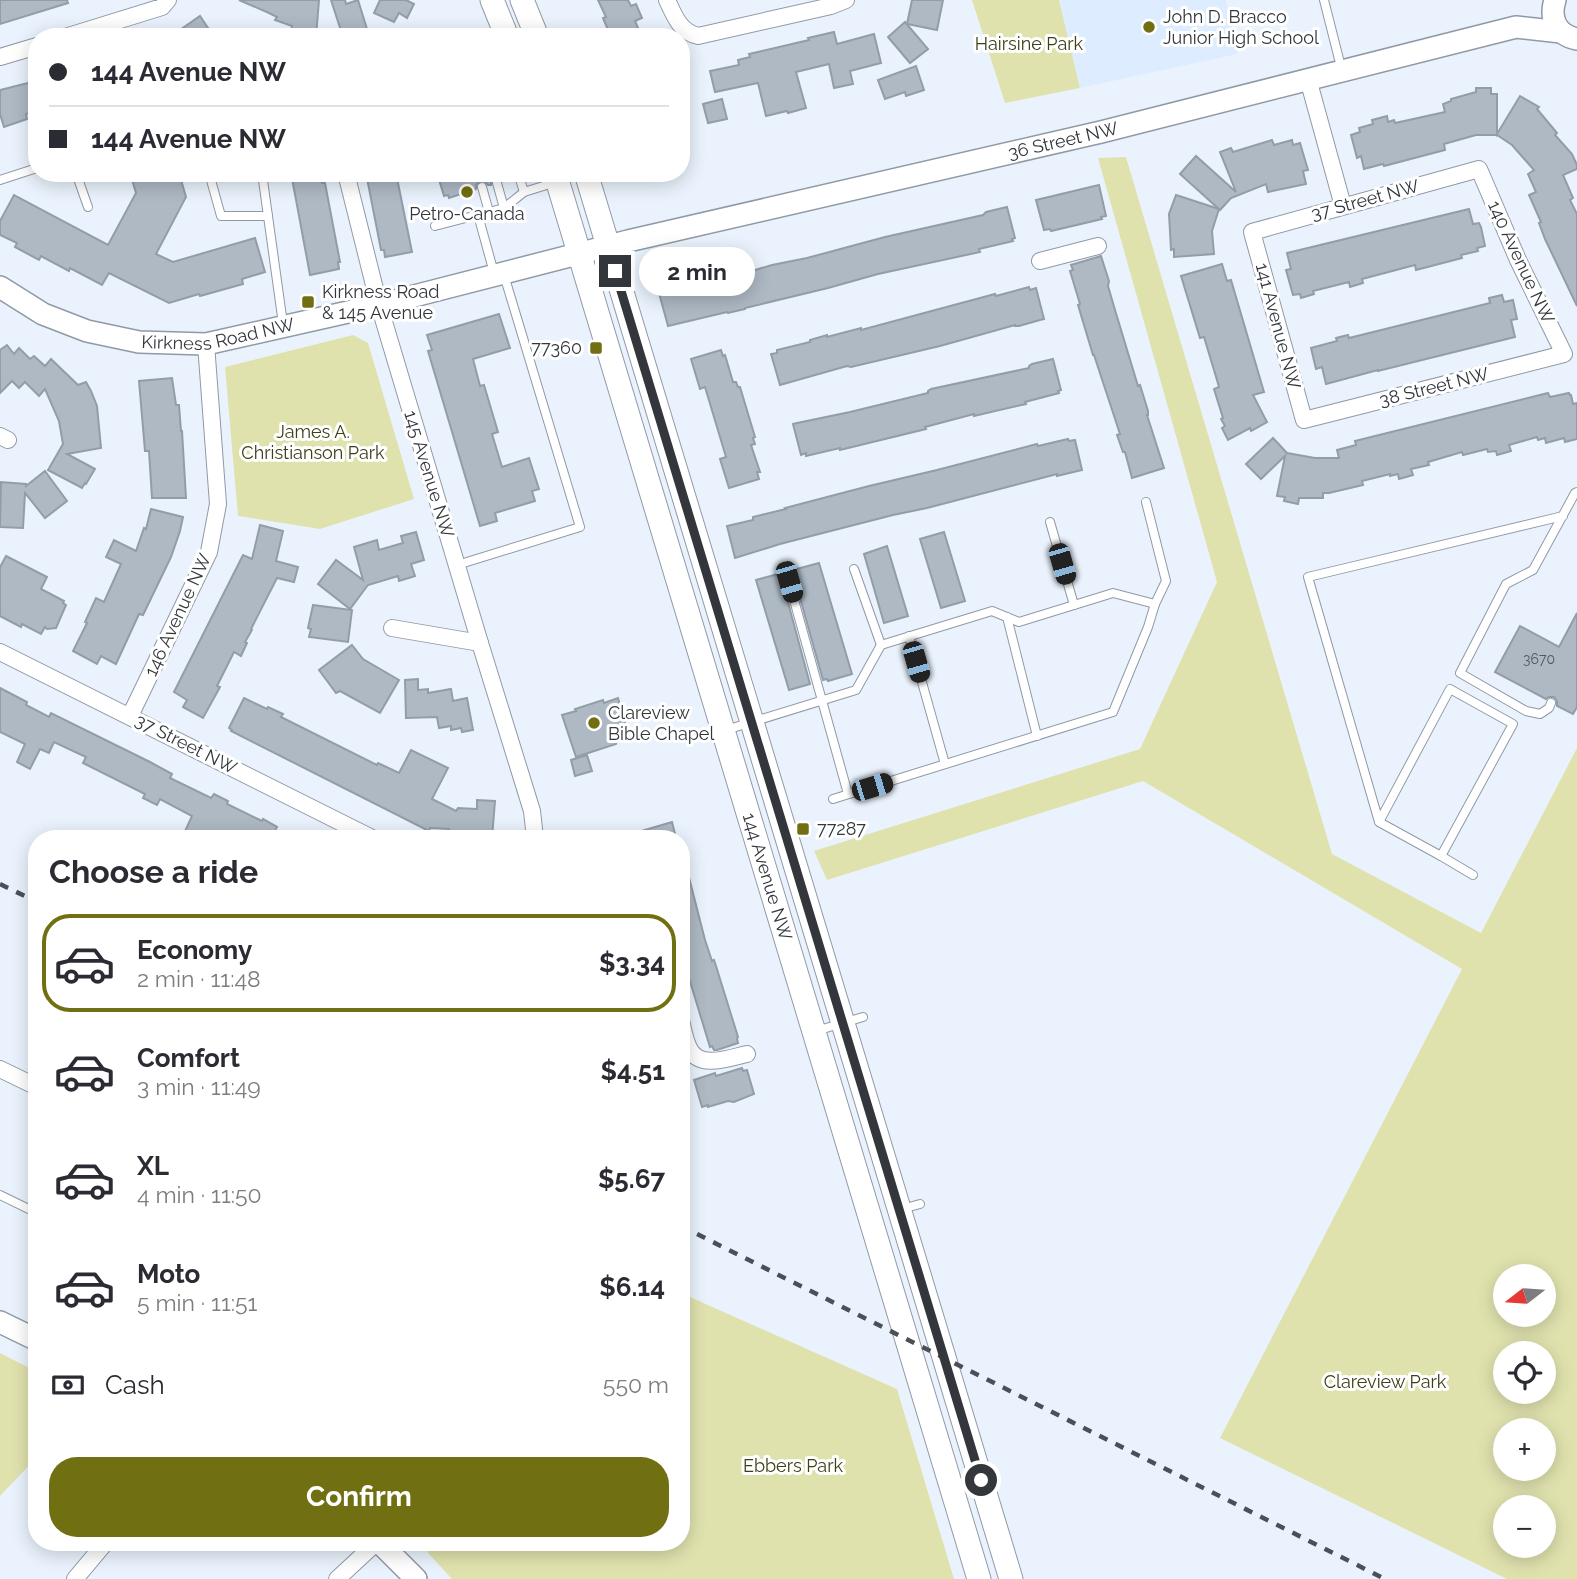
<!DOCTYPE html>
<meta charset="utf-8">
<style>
:root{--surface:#fff;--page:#f2f2f3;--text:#2b2b33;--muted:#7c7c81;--line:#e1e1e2;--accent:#706f11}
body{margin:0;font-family:Raleway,sans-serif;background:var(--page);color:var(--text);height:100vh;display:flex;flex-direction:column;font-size:26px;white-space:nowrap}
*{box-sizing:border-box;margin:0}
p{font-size:23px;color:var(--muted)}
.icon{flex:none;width:38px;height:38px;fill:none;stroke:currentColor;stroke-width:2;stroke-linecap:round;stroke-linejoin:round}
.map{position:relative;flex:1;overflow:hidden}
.drawer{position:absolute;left:28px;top:830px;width:662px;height:721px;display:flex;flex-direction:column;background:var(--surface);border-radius:28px;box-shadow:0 4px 18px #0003}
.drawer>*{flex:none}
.guide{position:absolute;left:28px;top:28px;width:662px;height:154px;border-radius:28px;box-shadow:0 4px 18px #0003;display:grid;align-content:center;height:154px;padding:0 21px;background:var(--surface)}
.needle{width:46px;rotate:253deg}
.fabs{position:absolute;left:1493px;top:1264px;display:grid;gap:14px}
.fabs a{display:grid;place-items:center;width:63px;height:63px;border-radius:50%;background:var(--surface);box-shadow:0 4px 18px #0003;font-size:35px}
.end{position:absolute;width:32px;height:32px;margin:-16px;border:9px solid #33373c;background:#fff;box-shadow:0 0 0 4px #fff}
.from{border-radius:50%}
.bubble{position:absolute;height:49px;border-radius:24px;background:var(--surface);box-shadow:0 4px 18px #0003;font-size:23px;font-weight:700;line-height:49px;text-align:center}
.car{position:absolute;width:21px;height:42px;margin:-21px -10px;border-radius:9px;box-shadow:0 0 5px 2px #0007;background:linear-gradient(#222 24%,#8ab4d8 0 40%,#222 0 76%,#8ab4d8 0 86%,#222 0)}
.guide b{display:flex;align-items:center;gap:24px;height:66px;font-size:26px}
.guide b+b{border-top:2px solid var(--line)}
.guide i{width:18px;height:18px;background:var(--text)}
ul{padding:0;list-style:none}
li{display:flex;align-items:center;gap:21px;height:98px;margin:0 14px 10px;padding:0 7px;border:4px solid transparent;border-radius:28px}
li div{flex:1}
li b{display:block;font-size:26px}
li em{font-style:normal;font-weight:700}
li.selected{border-color:var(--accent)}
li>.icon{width:63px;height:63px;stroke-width:1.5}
h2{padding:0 21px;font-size:32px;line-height:84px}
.pay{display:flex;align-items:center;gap:18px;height:77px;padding:0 21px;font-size:26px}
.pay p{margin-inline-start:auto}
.primary-button{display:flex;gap:14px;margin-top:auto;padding:14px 21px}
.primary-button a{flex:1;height:80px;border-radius:28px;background:var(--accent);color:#fff;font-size:28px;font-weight:700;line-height:80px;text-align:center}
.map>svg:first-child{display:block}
</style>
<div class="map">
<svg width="1577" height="1579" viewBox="0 0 1577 1579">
<rect width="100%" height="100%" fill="#eaf3fd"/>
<!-- built -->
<polygon fill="#ddedff" points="1059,0 1226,0 1238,54 1080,88"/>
<!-- green -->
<g fill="#e0e2ae" fill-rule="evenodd">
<polygon points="972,0 1059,0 1080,88 1005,103"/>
<path d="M1126,157l206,697 149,79 96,-185v831h-70l-287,-141 242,-469 -319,-188 -316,99 -13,-29 326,-102 77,-167 -119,-424zM1505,1276h39v38h-39zM1505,1353h39v38h-39zM1505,1430h39v38h-39zM1505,1507h39v38h-39z"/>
<polygon points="353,335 368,343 414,499 320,529 238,516 225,367"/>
<polygon points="681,1293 897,1389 954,1579 452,1579 429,1554 422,1542 681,1542"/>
<polygon points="0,1353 37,1372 37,1457 0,1496"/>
</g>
<!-- building -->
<g fill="#aeb9c4" stroke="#939da8" stroke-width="2">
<polygon points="0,0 67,0 68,3 0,24"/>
<polygon points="239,0 319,0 316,37 291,37 292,26 275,20 277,17 269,13"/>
<polygon points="331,0 345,0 346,4 358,0 367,29 343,37"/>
<polygon points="380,0 406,0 414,4 407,18 399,13 394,22 374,13"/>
<polygon points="598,0 628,0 631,6 636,4 642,18 635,21 638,28 617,37 611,37 603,18 606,17"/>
<polygon points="912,0 943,0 937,30 907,24"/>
<polygon points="200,16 214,37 170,37"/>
<polygon points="905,22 928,49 910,63 888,37"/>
<polygon points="834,32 837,44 874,34 881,63 850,71 853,84 834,88 829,64 796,72 806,108 788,113 787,111 766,116 758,83 715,92 710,71 739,65 738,60 750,57 749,54 809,40 808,38"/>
<polygon points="916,66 924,90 906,96 905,92 885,99 878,80"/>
<polygon points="32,82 37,99 37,111 26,114 27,119 4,127 0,114 0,90"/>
<polygon points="1476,88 1491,88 1491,94 1497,94 1497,134 1520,96 1539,107 1537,109 1557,133 1555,135 1572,154 1577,165 1577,169 1563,175 1573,198 1570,200 1577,214 1577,306 1545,239 1539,223 1541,222 1529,195 1536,192 1528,174 1534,170 1512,145 1497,135 1476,135 1444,144 1445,150 1384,166 1383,164 1364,169 1361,156 1357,158 1351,135 1360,132 1359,128 1373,124 1372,120 1387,116 1388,122 1394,120 1395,123 1445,112 1443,104 1451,101 1451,99 1476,92"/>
<polygon points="722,99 727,119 708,123 703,104"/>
<polygon points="1272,140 1274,145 1292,140 1293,145 1300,143 1308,170 1303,171 1306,184 1268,192 1266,184 1231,198 1220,210 1180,174 1196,156 1236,192 1220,152 1231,148 1233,152"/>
<polygon points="130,173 179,173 186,197 156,254 173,262 255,238 265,272 242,279 243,284 200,296 199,294 169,303 109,273 102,285 70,268 69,271 41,256 39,260 15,247 17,243 0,235 0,221 14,195 108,245 136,193"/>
<polygon points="291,173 320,173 322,183 325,183 340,262 338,262 339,269 310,275"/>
<polygon points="366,173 396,173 412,252 385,257 384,250 381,250"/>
<polygon points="437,173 512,173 513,178 503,181 499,177 495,177 491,181 491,185 488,185 484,181 480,181 476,185 476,189 449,198 448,195 444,196"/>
<polygon points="1099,185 1106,216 1101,217 1102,219 1051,231 1050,229 1044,230 1036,200"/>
<polygon points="1176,195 1219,209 1212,231 1214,254 1174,257 1174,249 1171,250 1169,214"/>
<polygon points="1007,207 1015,238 1012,239 1013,241 979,249 980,252 878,274 828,288 745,308 745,309 728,313 727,312 668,326 659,293 735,276 772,265 807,258 885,237 983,215 986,212"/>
<polygon points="1469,209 1473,224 1479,223 1481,227 1485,246 1477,248 1478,251 1461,255 1462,258 1416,270 1415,265 1362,279 1363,283 1350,287 1349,282 1313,291 1314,294 1301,298 1300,294 1293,295 1286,270 1291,269 1287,253"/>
<polygon points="1101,256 1109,281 1108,286 1115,310 1138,386 1140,385 1148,411 1148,415 1147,415 1164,468 1132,478 1125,452 1123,452 1117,435 1120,434 1094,355 1093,355 1078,305 1080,304 1070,271 1073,270 1071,265"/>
<polygon points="1222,264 1227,281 1231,280 1264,392 1253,395 1267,422 1251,431 1250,428 1228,440 1222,428 1225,426 1221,419 1223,418 1214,389 1219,387 1214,370 1204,337 1200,338 1181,276"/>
<polygon points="1029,287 1030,290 1036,288 1044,319 1040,320 1019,326 1015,326 1015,325 940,346 851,367 847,366 780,385 771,354 777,353 777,350 810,342 810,340 827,335 827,337 861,328 861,330 995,294 996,296"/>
<polygon points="1502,295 1504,302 1513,300 1517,319 1511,320 1515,337 1378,371 1378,370 1326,384 1322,367 1316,369 1311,348 1337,341 1336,338 1348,335 1349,338 1490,303 1489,298"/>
<polygon points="499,314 510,348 473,359 480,386 484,385 498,432 492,434 502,467 529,458 539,489 532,491 535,501 495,513 497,521 480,526 428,351 432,350 427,335"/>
<polygon points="7,345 14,354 19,348 30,359 34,356 45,366 51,359 78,385 86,382 91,391 97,406 101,448 67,454 95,469 86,484 85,483 82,488 48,470 63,444 59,421 45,389 39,396 25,382 19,388 12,381 0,393 0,350"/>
<polygon points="721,350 723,356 725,355 733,382 736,382 738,387 740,387 755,437 753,438 755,444 751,445 760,472 757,472 759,479 729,488 720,459 726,457 705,387 700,389 691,359"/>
<polygon points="1053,359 1061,390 1058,391 1059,393 1025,402 1026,404 974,416 974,414 925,427 926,429 840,450 840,448 806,456 806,453 801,455 793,424 797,423 850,412 928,393 928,391 931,389 1029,368 1029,366 1032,364"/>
<polygon points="172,378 176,405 179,405 181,431 182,431 186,498 152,498 149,451 145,451 139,381"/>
<polygon points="1548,393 1550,397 1569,393 1570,395 1571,395 1573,404 1577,403 1577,439 1565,442 1564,438 1546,443 1545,438 1538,440 1537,437 1509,445 1511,451 1497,455 1496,451 1488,452 1487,449 1463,455 1462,452 1428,462 1429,465 1411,469 1413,475 1399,479 1398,474 1390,476 1390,474 1362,481 1363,485 1329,493 1323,493 1323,498 1299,498 1298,504 1284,501 1285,497 1277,496 1285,456 1261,479 1246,464 1273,438 1287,453 1315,458 1339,458 1337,450 1356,445 1355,441"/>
<polygon points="1068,439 1069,441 1075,440 1082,470 1057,476 1057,474 927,508 893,515 780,544 735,558 727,526 753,520 753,517 786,509 785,508 869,486 937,470 1037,444 1038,446"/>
<polygon points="45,471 67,501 45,518 25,493 23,528 0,527 1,482 26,484 26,486"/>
<polygon points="151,509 183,517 180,531 171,557 143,615 139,614 116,664 101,656 97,664 73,651 87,623 85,622 96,598 104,602 121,564 106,557 114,540 136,551 144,528 146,529"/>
<polygon points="260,525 283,531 276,561 298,567 294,582 277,578 251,629 252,630 245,642 247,643 241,656 234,652 217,686 220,687 203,718 183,707 187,700 174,692 243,555 252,559"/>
<polygon points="416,532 424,560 411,564 415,576 399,581 398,576 368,585 350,609 318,584 336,560 363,580 354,547 377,540 379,550 403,543 401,536"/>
<polygon points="944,532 965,601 941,608 920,539"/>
<polygon points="887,546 908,616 884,623 864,554"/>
<polygon points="6,556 47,577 41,589 64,601 63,603 66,605 56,628 47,629 45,627 41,634 22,624 21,627 0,616 0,567"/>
<polygon points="819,563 852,674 828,681 827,679 823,680 795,580 793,577 788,576 784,578 783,584 810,684 789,690 756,580"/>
<polygon points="313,605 352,610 348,642 309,637 311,629 308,628"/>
<polygon points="1577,613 1577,707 1573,714 1557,706 1557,701 1554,697 1549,697 1546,699 1495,672 1520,626 1559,647"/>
<polygon points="352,645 363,659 399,680 380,713 340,691 336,693 319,670"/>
<polygon points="418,679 418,690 428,689 428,693 451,689 453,701 467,698 473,730 462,732 461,728 451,730 451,726 439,728 437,717 406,718 405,680"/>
<polygon points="0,688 27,702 26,705 49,717 51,713 150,762 172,774 170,778 211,798 214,794 228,801 227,804 262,821 263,819 277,827 271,838 182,838 192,816 160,799 157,805 143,798 145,794 83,763 86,757 54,742 49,753 40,749 30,769 17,762 25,744 0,732"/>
<polygon points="244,698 267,709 268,707 283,714 281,717 377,765 378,763 399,773 411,750 448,768 432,799 456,811 458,808 477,809 477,800 495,801 492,838 449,838 449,829 430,828 429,831 231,731 232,730 229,728"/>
<polygon points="618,698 629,737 617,740 616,744 576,757 562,715 576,711 575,709 603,700 604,703"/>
<polygon points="587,755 592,771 575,776 571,760"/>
<polygon points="672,822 676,838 629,838 628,835"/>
<polygon points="684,858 705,940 712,961 714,960 716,966 738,1037 737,1038 738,1043 717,1050 714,1050 712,1046 710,1047 685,965 681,966 681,859"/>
<polygon points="742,1068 743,1071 747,1070 754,1094 734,1102 728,1101 708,1107 708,1105 702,1107 694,1080 715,1073 716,1076"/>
</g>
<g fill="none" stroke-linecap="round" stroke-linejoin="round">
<defs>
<g id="service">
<polyline points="1324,0 1342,71"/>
<polyline points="76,173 88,207"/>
<polyline points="209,173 221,216 268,216"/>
<polyline points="262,173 283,324"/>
<polyline points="518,173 524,192 556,182"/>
<polyline points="0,180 37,168"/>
<polyline points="482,187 489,212"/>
<polyline points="504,208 524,192"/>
<polyline points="478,215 494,273"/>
<polyline points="435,226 504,208 497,183"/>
<polyline points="1146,502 1166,581 1155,604"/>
<polyline points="1050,522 1074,605"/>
<polyline points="457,565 580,527 504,275"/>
<polyline points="854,569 881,645"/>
<polyline points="789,582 848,794"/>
<polyline points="1007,617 1037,736"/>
<polyline points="909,636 945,764"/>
<polyline points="1551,703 1549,708 1540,714 1526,711 1460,673 1506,584 1533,570 1575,493 1577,492"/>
<polyline points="726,730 856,690 881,645 992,611 1019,622 1113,593 1155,604 1148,627 1113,712 833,799"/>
<polyline points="1379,822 1450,689 1513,724 1441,856 1379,822 1308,577 1563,516"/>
<polyline points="1441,856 1473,875"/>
<polyline points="816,1031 863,1017"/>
<polyline points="0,1195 37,1213"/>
<polyline points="902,1209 920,1204"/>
</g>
<g id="minor">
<path d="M667,0c7,15 13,32 31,36l133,-30 15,-6"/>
<polyline points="65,37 162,7 168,0"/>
<polyline points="0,57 37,46"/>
<polyline points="1308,79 1343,206"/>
<polygon points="1479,169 1518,260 1564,354 1304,420 1252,232"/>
<polyline points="346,173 379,305 480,643 532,811 535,838"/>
<polyline points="1040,261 1098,246"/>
<polyline points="0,436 8,440"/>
<polyline points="392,628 480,643"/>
<polyline points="0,652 372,838"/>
<polyline points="130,716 209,552 218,504 206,344"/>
<path d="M681,1020c2,9 4,20 8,28 10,22 40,10 58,6"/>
<polyline points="0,1069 37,1087"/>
<polyline points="75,1579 106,1542"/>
<polyline points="337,1579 377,1542"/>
</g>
<g id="tertiary">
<path d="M1555,0c-6,19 2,35 22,39"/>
<path id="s1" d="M0,287l43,27 44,17 52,11 67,2 173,-39 249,-64 473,-109 415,-105 45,5"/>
<polyline points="0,1322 37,1340"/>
<polyline points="379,1542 416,1579"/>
</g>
<g id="secondary">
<polyline points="492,0 507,37"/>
<polyline points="522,0 537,37"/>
<path id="s2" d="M555,173l424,1406"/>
<polyline points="586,173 1011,1579"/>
</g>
</defs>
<!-- service casing -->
<use href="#service" stroke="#909aa5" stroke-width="10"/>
<!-- minor casing -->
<use href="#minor" stroke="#909aa5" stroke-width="18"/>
<!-- tertiary casing -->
<use href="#tertiary" stroke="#909aa5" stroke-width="24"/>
<!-- secondary casing -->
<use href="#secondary" stroke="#909aa5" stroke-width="25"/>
<!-- service -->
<use href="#service" stroke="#fff" stroke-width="8"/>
<!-- minor -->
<use href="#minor" stroke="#fff" stroke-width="16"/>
<!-- tertiary -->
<use href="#tertiary" stroke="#fff" stroke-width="21"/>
<!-- secondary -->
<use href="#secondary" stroke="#fff" stroke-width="23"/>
<!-- rail -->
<g stroke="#4c5056" stroke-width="4.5" stroke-dasharray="9 9" stroke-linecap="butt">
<polyline points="0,884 37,902"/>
<polyline points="681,1226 1385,1579"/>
</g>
</g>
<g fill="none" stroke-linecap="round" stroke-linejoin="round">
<!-- route -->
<polyline stroke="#33373c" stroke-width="9" points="615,271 981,1480"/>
</g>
<!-- markers -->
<g fill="#706f11" stroke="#fff" stroke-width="2.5">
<circle cx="1149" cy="27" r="7"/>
<circle cx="467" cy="192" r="7"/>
<rect x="301" y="295" width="14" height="14" rx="3.5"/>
<rect x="589" y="341" width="14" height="14" rx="3.5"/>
<circle cx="594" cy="723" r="7"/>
<rect x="796" y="822" width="14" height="14" rx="3.5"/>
</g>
<g text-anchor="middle" stroke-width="6" stroke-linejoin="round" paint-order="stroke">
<!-- number labels -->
<g font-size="14" fill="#52585e">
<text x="1539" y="664">3670</text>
</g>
<!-- poi labels -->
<g font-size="18" fill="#33373c" stroke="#fff" text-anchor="start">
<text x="1163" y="23">John D. Bracco<tspan x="1163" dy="21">Junior High School</tspan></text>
<text x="467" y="220" text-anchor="middle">Petro-Canada</text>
<text x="322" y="298">Kirkness Road<tspan x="322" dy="21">&amp; 145 Avenue</tspan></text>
<text x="582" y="354" text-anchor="end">77360</text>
<text x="608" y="719">Clareview<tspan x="608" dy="21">Bible Chapel</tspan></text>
<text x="817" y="835">77287</text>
</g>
<!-- park labels -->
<g font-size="18" fill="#3e3e18" stroke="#fff">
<text x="1029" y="50">Hairsine Park</text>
<text x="313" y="438">James A.<tspan x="313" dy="21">Christianson Park</tspan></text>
<text x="1385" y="1388">Clareview Park</text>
<text x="793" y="1472">Ebbers Park</text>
</g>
<!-- street labels -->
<g font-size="18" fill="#33373c" stroke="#fff">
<text dy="6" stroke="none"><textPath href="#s1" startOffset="1099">36 Street NW</textPath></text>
<text transform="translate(1365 200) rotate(-15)" y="6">37 Street NW</text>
<text transform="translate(1521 262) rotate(65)" y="6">140 Avenue NW</text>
<text transform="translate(1278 326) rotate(75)" y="6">141 Avenue NW</text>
<text dy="6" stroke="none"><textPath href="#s1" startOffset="231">Kirkness Road NW</textPath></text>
<text transform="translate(1434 387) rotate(-14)" y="6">38 Street NW</text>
<text transform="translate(429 474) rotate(73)" y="6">145 Avenue NW</text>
<text transform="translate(178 615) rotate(-65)" y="6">146 Avenue NW</text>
<text transform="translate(186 744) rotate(27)" y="6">37 Street NW</text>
<text dy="6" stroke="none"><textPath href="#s2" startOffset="735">144 Avenue NW</textPath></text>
</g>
</g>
</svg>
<div class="fabs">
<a><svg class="needle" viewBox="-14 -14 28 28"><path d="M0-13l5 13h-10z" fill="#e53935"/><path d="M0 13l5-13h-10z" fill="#7c7c81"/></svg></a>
<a><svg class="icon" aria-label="locate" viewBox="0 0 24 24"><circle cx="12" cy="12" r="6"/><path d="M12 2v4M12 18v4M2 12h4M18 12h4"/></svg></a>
<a>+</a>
<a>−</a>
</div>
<i class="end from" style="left:981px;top:1480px"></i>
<i class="end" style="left:615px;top:271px"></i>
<div class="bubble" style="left:639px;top:247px;width:116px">2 min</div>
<i class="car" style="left:1062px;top:564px;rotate:164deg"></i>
<i class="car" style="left:789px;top:582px;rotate:164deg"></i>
<i class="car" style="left:916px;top:662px;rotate:164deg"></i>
<i class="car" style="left:872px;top:787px;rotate:73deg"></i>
<div class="guide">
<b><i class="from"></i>144 Avenue NW</b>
<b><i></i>144 Avenue NW</b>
</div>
<section class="drawer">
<h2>Choose a ride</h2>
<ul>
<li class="selected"><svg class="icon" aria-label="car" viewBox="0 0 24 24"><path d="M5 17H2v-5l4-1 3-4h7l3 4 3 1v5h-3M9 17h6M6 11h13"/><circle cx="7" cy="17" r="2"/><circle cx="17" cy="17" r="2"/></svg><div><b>Economy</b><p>2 min · 11:48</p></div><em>$3.34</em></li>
<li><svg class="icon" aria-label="car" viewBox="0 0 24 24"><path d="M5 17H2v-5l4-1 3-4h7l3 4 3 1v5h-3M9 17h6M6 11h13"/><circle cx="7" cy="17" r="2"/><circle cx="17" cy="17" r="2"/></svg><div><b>Comfort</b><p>3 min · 11:49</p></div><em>$4.51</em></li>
<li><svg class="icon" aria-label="car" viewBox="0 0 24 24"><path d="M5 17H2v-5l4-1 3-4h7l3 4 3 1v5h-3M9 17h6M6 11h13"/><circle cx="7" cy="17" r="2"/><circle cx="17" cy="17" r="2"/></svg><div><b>XL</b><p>4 min · 11:50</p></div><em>$5.67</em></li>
<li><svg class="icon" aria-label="car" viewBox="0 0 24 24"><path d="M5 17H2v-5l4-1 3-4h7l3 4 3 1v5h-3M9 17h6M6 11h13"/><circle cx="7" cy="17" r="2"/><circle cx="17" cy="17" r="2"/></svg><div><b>Moto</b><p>5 min · 11:51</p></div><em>$6.14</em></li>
</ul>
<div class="pay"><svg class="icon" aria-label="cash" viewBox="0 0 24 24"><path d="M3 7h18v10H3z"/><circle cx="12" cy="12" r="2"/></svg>Cash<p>550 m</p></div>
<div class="primary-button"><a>Confirm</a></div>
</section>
</div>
